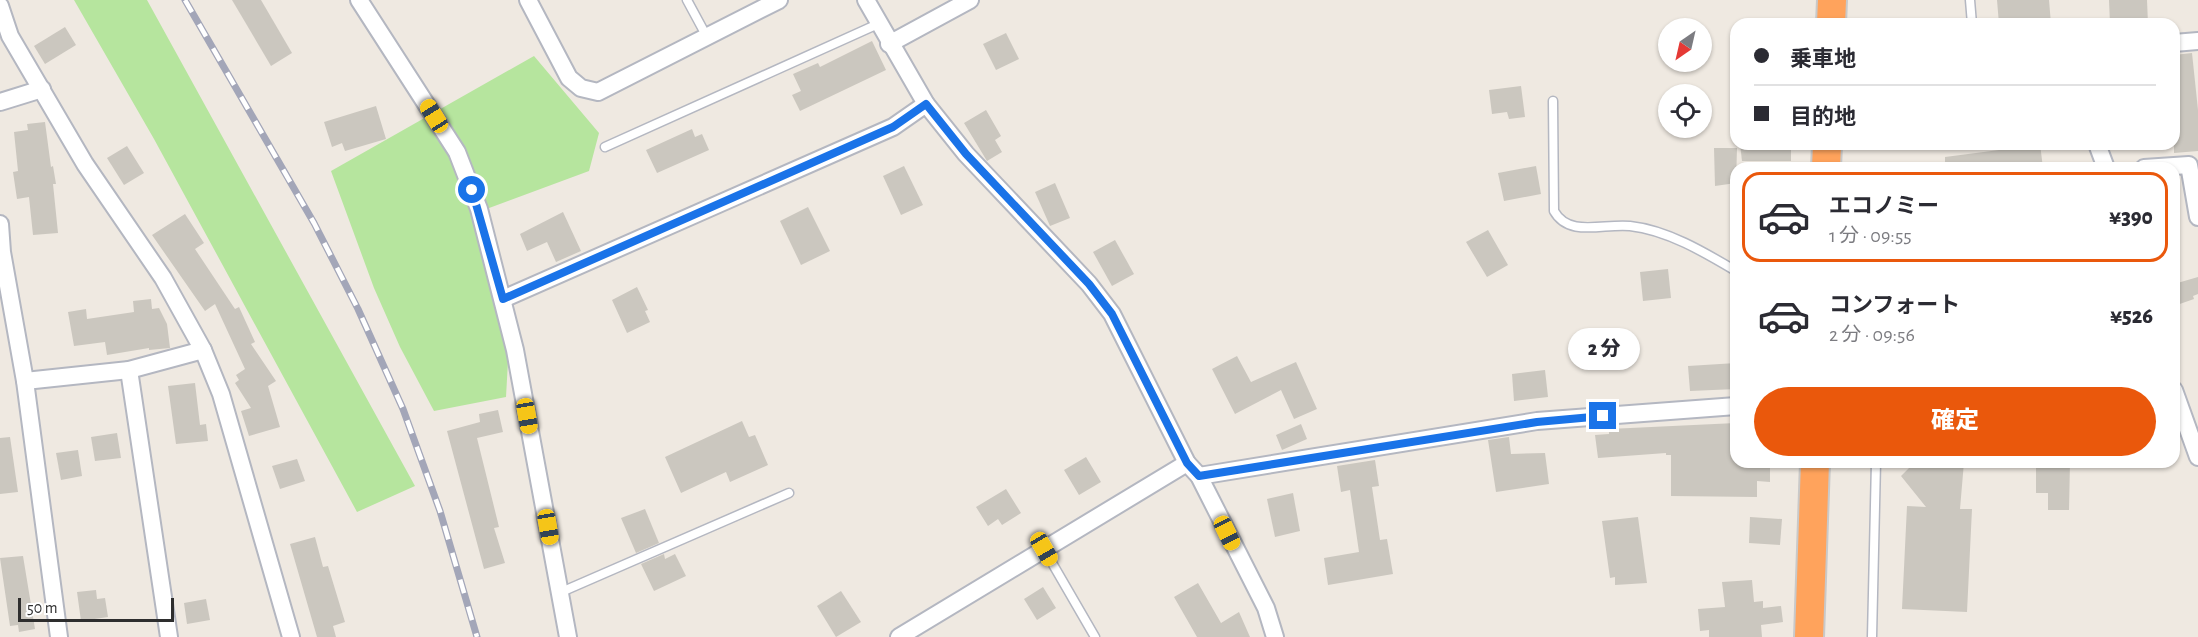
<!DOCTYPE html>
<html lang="ja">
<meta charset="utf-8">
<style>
:root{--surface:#fff;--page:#f2f2f3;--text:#2b2b33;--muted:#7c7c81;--line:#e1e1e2;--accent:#ea580c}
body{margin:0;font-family:"Alegreya Sans","Noto Sans JP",sans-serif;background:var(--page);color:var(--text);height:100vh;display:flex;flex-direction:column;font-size:22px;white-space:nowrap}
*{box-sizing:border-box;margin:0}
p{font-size:20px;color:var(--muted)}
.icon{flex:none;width:33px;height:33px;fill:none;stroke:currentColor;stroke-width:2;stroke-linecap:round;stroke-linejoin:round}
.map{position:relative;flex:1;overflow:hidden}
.side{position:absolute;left:1730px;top:162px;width:450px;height:306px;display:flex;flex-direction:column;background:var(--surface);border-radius:18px;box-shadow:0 2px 4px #0004}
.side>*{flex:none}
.hud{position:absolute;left:1730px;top:18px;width:450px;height:132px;border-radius:18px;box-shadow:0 2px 4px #0004;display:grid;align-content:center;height:132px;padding:0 24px;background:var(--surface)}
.needle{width:39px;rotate:214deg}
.buttons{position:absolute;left:1658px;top:18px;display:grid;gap:12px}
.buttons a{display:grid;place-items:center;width:54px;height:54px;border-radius:50%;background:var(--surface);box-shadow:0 2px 4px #0004;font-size:30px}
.scale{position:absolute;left:18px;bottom:15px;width:156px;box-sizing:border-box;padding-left:6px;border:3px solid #2e2e2e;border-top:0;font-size:16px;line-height:21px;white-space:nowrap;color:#2e2e2e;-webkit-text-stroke:4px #fff;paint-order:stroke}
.end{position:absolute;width:27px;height:27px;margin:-14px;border:8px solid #1a73e8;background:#fff;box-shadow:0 0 0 3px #fff}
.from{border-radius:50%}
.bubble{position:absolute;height:42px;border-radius:21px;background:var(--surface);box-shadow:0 2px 4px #0004;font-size:20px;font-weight:800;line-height:42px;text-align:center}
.car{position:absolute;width:18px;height:36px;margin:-18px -9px;border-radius:8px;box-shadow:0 0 4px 2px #0007;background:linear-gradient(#f5c518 24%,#345 0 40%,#f5c518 0 76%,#345 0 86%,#f5c518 0)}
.hud b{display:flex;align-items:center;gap:21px;height:57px;font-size:22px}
.hud b+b{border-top:2px solid var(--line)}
.hud i{width:15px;height:15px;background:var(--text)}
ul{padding:10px 0 0;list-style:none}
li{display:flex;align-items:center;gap:18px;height:90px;margin:0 12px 9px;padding:0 12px;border:3px solid transparent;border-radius:18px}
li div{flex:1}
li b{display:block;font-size:22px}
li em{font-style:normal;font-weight:800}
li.on{border-color:var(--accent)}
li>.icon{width:54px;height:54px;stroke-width:1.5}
.primary-button{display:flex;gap:12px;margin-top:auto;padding:12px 24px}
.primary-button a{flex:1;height:69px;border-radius:36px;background:var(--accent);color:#fff;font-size:24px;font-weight:800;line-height:69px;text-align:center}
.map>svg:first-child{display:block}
</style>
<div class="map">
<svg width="2198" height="637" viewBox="0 0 2198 637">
<rect width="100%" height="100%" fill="#efe9e1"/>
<!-- green -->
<g fill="#b6e59e">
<polygon points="74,0 147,0 415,486 357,512 154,139"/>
<polygon points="534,56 599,133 589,171 473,214 508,361 506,397 434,411 400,347 374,288 331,171"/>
</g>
<!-- building -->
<g fill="#cbc7bf">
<polygon points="232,0 261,0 292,53 271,66"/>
<polygon points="1997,0 2049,0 2051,24 1999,24"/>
<polygon points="2109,0 2147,0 2148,24 2110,24"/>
<polygon points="65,27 76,45 45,64 34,46"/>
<polygon points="1006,33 1019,59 996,70 983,44"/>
<polygon points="872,41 886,70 800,111 792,95 801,91 793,74 818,63 820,67"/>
<polygon points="2192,53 2198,110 2198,151 2174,153 2174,55"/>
<polygon points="1521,86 1525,117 1509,119 1507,112 1492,114 1489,90"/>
<polygon points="376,106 386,139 345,151 342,143 332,147 324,122"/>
<polygon points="986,110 1001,136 995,140 1002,152 987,161 964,123"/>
<polygon points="45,122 51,167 53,166 56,184 53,184 58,233 33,235 29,197 17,199 13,172 18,171 14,132 28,130 27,124"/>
<polygon points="692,129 695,137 702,134 709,150 657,173 646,150"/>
<polygon points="1740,144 1791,144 1791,161 1742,161"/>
<polygon points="1998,144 2040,144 2043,168 1945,168 1945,157 1999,150"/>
<polygon points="127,146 144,173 124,185 107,158"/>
<polygon points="1714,148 1737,148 1736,183 1715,186"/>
<polygon points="904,166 923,205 901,215 883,176"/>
<polygon points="1536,166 1541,194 1504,201 1498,173"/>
<polygon points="1055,183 1070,218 1050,226 1035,192"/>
<polygon points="808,207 830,251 801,265 780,221"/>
<polygon points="563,212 581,251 556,262 547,242 527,251 520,234"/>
<polygon points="185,214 204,243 195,249 235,309 239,307 255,342 251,344 276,381 268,386 280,427 249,436 241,411 251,408 235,383 239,380 236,375 245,369 215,304 205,311 152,235"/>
<polygon points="1488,230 1508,265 1487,277 1466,242"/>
<polygon points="1115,240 1134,274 1112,286 1093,252"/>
<polygon points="1668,269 1671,298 1643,301 1640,272"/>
<polygon points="2198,277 2198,294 2193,296 2194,299 2174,306 2174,284"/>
<polygon points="637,287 648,310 645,311 650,322 627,333 612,300"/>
<polygon points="151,299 152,309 159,308 167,324 170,348 149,350 149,348 107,355 105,342 74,346 68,312 86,309 87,319 134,312 133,301"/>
<polygon points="1237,356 1251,382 1296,362 1317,409 1294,419 1281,390 1235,414 1212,369"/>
<polygon points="1736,363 1736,389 1690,391 1688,366"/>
<polygon points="1545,370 1548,397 1514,401 1512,374"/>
<polygon points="195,383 200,425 206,424 208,441 176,444 168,386"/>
<polygon points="498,410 503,432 477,438 499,527 494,528 505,563 484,569 447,431 480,422 479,414"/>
<polygon points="742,421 749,437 755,435 768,465 730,482 726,472 681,493 665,457"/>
<polygon points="1736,423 1736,462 1770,462 1770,482 1757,481 1757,497 1671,496 1671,455 1666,455 1666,453 1598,458 1595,435 1609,434 1609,429"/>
<polygon points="1301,424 1307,439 1282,450 1276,435"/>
<polygon points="117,433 121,458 95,461 91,437"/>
<polygon points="10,437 18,492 0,494 0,438"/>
<polygon points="1509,437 1511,454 1545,453 1549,484 1496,492 1488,440"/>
<polygon points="78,450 82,476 61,480 56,453"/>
<polygon points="1086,457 1101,482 1079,495 1064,470"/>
<polygon points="297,459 305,481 280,489 272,466"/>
<polygon points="1375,460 1379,486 1372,487 1380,540 1387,539 1393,574 1328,585 1324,558 1359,552 1350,490 1341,492 1337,466"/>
<polygon points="1915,462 1964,462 1960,509 1972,509 1967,612 1902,609 1907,506 1926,507 1901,476"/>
<polygon points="2036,462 2070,462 2069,510 2048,510 2048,493 2036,493"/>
<polygon points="1006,489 1021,513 1002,525 998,519 988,526 976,507"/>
<polygon points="1293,493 1300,531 1275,537 1267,499"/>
<polygon points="645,509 659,543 636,553 621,518"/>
<polygon points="1638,517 1647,583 1615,585 1615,577 1610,578 1602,521"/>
<polygon points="1750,517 1782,519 1780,545 1749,543"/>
<polygon points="315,537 323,567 328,566 345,622 333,626 336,637 317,637 290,544"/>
<polygon points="664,554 665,559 675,554 686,576 654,591 641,564"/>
<polygon points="23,556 35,629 19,632 18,625 10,626 0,558"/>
<polygon points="1752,580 1754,602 1763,601 1763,608 1781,606 1783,622 1761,625 1762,637 1709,637 1709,630 1700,631 1698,609 1725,607 1722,582"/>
<polygon points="1198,583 1221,623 1239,612 1250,637 1197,637 1174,597"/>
<polygon points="1043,587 1056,608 1037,620 1024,599"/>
<polygon points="96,590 97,599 105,598 108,617 81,621 77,592"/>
<polygon points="841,591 861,622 836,637 817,606"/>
<polygon points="206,599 210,620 187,624 184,603"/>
</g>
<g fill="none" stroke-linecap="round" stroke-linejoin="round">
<defs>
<g id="lane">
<polyline points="687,0 707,37"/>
<polyline points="1970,0 1972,24"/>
<path d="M1553,101l1,110c15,27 50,12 76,15 37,4 74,26 106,45"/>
<polyline points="605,147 878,24"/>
<polyline points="1044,549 1095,637"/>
<polyline points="559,593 789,493"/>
<polyline points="1872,637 1876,462"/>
</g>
<g id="street">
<polyline points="359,0 457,152 479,209 515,350 568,637"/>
<polyline points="528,0 569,78 581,88 598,92 779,0"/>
<polyline points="866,0 926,104 966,154 1089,284 1112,314 1187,463 1199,476 1266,608 1275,637"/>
<polyline points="0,6 10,36 85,164 163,278 203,350 221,394 291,637"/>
<polyline points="2174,43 2198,41"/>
<polyline points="889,44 970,0"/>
<polyline points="0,102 42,89"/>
<polyline points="2097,144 2106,168"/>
<polyline points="2144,168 2189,165 2198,217"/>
<polyline points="0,224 2,252 25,381 59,637"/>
<polyline points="503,299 893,127 926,104"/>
<polyline points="129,370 169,637"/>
<polyline points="25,381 129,370 203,350"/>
<polyline points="2174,390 2198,457"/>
<polyline points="1199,476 1537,421 1736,406"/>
<polyline points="899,637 1187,463"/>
</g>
<g id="highway">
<polyline points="1831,24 1832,0"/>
<polyline points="1826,168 1827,144"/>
<polyline points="1809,637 1815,462"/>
</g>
</defs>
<!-- lane casing -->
<use href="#lane" stroke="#b4b7c1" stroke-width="11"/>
<!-- street casing -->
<use href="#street" stroke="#b4b7c1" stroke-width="20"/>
<!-- highway casing -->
<use href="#highway" stroke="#c9c9c9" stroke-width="32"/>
<!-- lane -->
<use href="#lane" stroke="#fff" stroke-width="8"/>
<!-- street -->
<use href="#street" stroke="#fff" stroke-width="16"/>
<!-- highway -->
<use href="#highway" stroke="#ffa35c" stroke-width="28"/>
<defs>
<polyline id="rail" points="185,0 314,223 358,309 403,409 440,511 477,637"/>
</defs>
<!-- rail casing -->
<use href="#rail" stroke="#a3a6b8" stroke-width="7"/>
<!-- rail -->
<use href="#rail" stroke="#fff" stroke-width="4.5" stroke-dasharray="14" stroke-linecap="butt"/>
</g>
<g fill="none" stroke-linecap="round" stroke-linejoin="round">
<!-- route -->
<polyline stroke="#1a73e8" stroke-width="8" points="472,190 503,299 893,127 926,104 966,154 1089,284 1112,314 1187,463 1199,476 1537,422 1603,416"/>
</g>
</svg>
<div class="buttons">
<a><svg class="needle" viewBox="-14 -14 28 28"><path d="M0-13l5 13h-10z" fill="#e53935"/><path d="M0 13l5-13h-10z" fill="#7c7c81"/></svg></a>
<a><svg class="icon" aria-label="locate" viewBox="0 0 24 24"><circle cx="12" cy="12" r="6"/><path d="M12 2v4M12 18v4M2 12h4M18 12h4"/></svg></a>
</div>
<div class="scale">50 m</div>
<i class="end from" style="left:472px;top:190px"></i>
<i class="end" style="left:1603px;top:416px"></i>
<div class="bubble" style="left:1568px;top:328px;width:72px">2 分</div>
<i class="car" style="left:434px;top:116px;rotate:328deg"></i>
<i class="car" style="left:527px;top:416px;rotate:170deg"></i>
<i class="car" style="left:548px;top:527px;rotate:170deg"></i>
<i class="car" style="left:1227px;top:533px;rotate:154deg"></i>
<i class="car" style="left:1044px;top:549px;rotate:150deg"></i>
<div class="hud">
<b><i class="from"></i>乗車地</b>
<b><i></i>目的地</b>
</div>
<section class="side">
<ul>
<li class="on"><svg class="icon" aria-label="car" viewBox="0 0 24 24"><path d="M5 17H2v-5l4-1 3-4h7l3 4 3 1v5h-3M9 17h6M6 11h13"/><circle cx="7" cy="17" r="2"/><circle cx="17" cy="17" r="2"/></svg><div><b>エコノミー</b><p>1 分 · 09:55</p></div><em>¥390</em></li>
<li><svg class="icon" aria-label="car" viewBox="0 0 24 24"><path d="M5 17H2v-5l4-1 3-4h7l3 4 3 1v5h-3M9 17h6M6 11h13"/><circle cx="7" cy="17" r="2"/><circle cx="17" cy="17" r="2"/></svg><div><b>コンフォート</b><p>2 分 · 09:56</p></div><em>¥526</em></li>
</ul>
<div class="primary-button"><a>確定</a></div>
</section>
</div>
